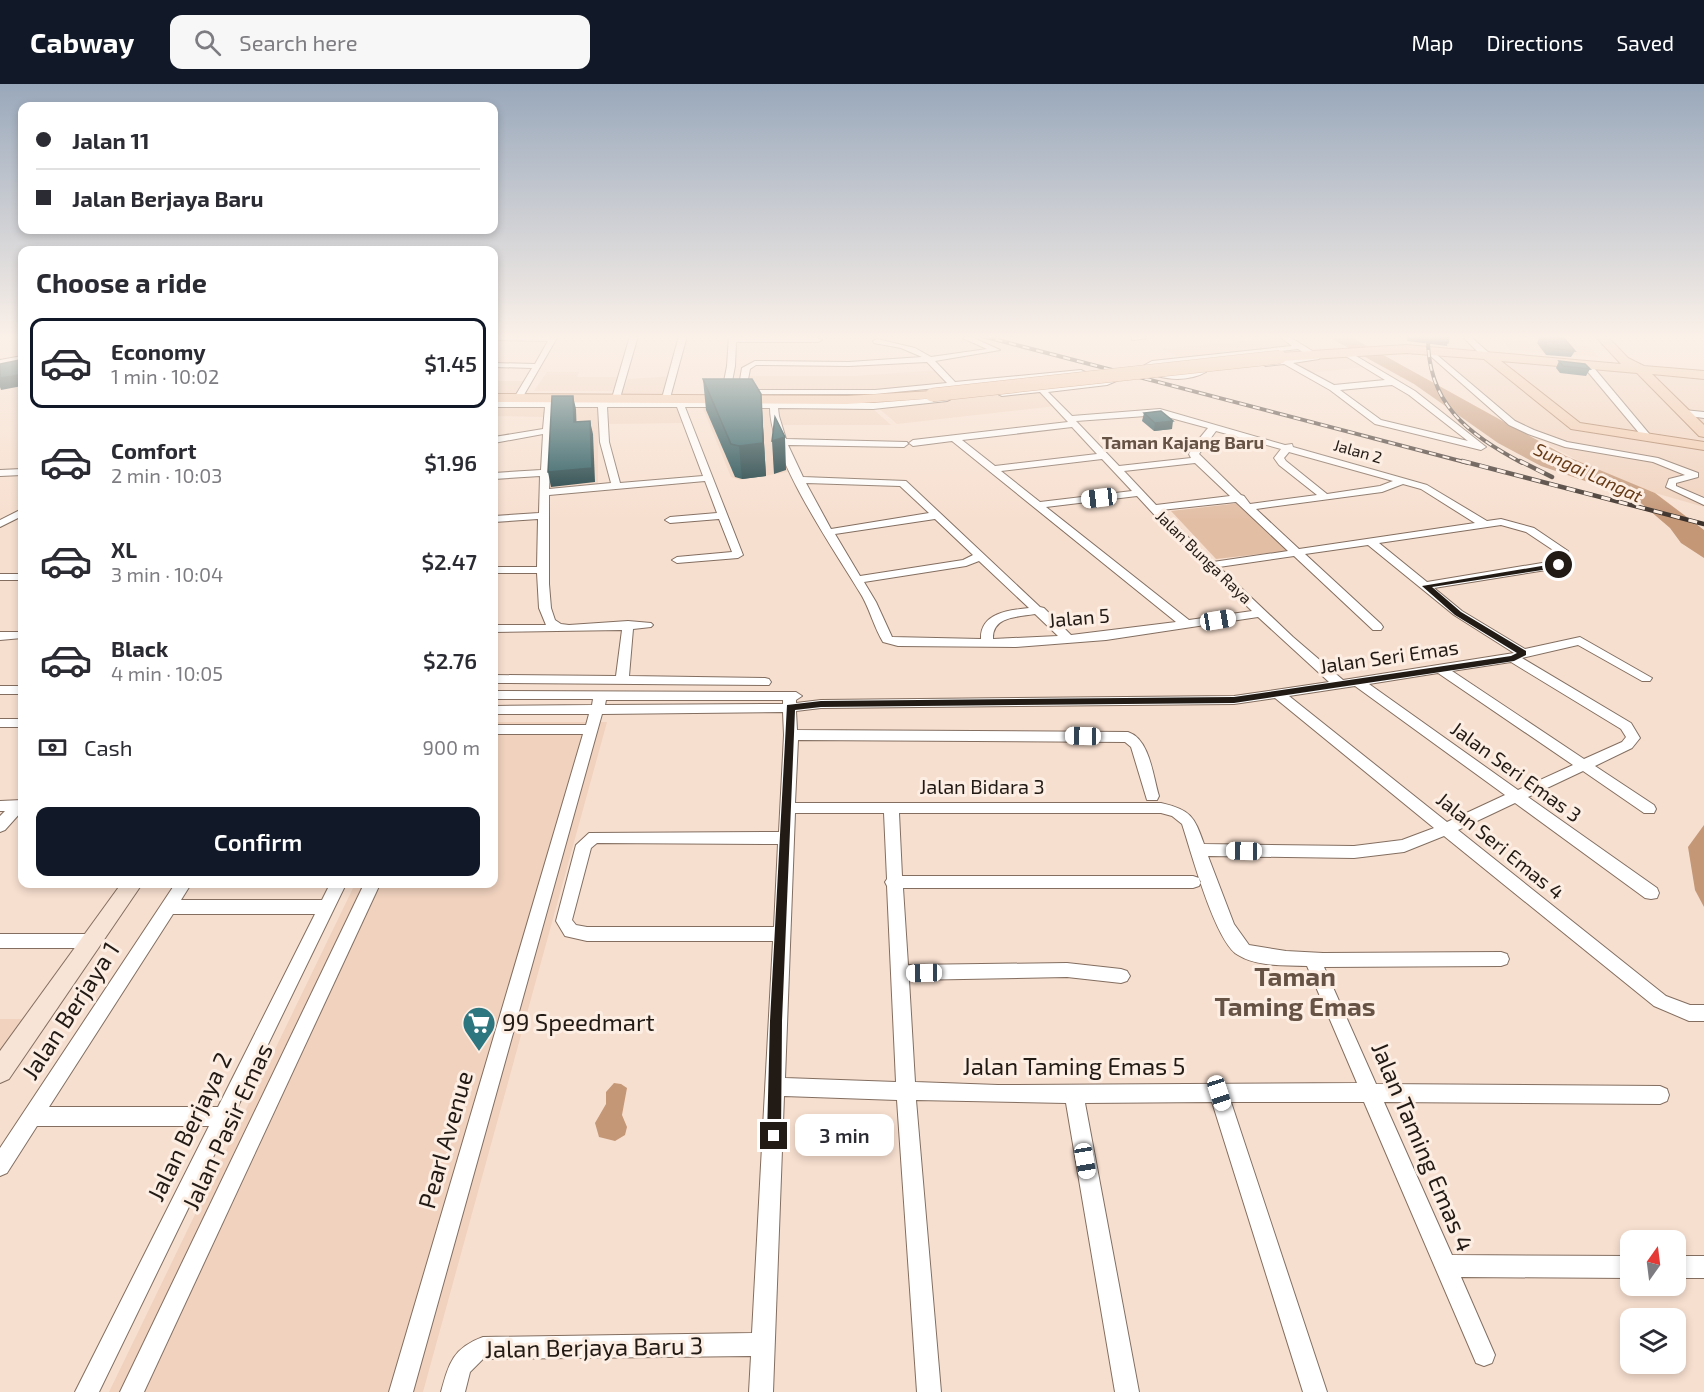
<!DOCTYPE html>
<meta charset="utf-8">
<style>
:root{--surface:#fff;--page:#f7f7f7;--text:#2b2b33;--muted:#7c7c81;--line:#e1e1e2;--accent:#111827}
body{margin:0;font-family:"Exo 2",sans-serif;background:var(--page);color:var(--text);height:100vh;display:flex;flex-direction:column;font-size:22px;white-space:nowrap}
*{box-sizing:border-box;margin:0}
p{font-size:20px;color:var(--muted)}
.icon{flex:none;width:33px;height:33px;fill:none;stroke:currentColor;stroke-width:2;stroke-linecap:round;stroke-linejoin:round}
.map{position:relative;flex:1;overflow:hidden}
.drawer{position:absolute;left:18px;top:162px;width:480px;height:642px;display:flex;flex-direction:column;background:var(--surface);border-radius:12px;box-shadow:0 3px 9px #0003}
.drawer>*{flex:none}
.top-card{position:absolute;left:18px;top:18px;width:480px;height:132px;border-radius:12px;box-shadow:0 3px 9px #0003;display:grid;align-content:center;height:132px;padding:0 18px;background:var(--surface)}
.needle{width:39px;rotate:14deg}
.buttons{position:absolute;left:1620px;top:1146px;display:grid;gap:12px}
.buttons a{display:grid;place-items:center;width:66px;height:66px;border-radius:12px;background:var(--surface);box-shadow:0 3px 9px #0003;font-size:30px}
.end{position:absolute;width:27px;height:27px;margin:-14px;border:8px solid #221a14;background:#fff;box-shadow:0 0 0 3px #fff}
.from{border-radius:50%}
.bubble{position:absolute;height:42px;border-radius:12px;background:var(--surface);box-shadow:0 3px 9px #0003;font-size:20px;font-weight:600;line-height:42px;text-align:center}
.car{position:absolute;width:18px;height:36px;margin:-18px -9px;border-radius:8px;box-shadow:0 0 4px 2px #0007;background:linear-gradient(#fff 24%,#345 0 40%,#fff 0 76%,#345 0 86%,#fff 0)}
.top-card b{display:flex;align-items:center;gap:21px;height:57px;font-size:22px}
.top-card b+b{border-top:2px solid var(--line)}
.top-card i{width:15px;height:15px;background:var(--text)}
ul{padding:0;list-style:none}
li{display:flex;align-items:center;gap:18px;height:90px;margin:0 12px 9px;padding:0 6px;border:3px solid transparent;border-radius:12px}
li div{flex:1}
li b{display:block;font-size:22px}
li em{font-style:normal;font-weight:600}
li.active{border-color:var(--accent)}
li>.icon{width:54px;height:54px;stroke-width:1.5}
h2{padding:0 18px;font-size:27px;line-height:72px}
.pay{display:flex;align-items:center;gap:15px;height:66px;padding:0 18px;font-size:22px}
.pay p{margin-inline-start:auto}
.cta{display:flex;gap:12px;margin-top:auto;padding:12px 18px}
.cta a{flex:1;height:69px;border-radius:12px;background:var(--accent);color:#fff;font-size:24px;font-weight:600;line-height:69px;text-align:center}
header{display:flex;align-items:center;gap:36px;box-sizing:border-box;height:84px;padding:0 30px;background:var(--accent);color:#fff}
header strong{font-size:28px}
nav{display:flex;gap:33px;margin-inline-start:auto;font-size:21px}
.search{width:420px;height:54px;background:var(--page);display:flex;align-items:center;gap:15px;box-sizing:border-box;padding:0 21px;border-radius:12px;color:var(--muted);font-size:22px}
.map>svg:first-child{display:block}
</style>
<header>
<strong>Cabway</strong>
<div class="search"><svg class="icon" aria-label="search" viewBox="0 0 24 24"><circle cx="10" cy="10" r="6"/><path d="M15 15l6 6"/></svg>Search here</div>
<nav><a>Map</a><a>Directions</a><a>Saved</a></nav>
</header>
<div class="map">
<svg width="1704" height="1308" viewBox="0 0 1704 1308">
<rect width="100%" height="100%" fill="#f7dfcf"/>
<!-- built -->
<g fill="#f0d2be">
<polygon points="1281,253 1296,263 1184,275 1162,265"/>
<polygon points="1502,255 1589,262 1599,273 1510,266"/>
<polygon points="1428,268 1704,294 1704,423 1655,409 1594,385 1505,338"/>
<polygon points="1347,272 1365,283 1309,289 1290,279"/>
<polygon points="937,286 945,296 939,301 875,307 745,306 747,292 854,292"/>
<polygon points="547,288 579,288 577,293 619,293 615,307 534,307"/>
<polygon points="672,292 666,311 620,311 628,295"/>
<polygon points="494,297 525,297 516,310 494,310"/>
<polygon points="1041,307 1056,322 897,340 877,323"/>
<polygon points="606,321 678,321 685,339 604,340"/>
<polygon points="494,322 546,322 544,333 494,332"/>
<polygon points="552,322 598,322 598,400 548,406"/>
<polygon points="702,322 768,324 793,387 740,396 731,393"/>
<polygon points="777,323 872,324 891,341 779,341"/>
<polygon points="494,638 607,638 423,1308 109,1308 355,800 494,800"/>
<polygon points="0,935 28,935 0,973"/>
</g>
<!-- green -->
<polygon fill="#e2bea5" points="1240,419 1288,467 1216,475 1171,427"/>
<!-- water -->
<g fill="#c49777">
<polygon points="1327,252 1349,252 1566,372 1655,409 1704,446 1704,474 1681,459 1670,444 1635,414 1541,382 1498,359 1414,300"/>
<polygon points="1704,741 1704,823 1695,806 1688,763"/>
<polygon points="614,999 621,1000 627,1004 622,1031 627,1043 625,1051 615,1057 599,1053 595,1039 606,1020 606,1008"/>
</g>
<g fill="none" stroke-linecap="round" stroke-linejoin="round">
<defs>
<g id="street">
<polygon points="494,252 558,252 521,316 514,314 532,284 494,283 494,279 535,280 548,257 494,256"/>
<polygon points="630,252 638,252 620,314 616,316 612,314"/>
<polygon points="679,252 687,252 670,314 666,316 662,314"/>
<polygon points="729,252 818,254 822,256 818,258 736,258 735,282 729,313 725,315 721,313 727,282"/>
<path d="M958,252h11l31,14 -65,11 20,21 126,-12 4,2 -4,2 -206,20h-129l-5,5 -4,-2 5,-29 13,-7 94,1 73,-5 -21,-9 -27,-5 -1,-2 4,-2 38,9 16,9 56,-8zM927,278l20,21 -72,7h-129l4,-21 6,-4 93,1z"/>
<polygon points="1132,252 1157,252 1135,256 1132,256"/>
<path d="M1279,252h9l31,19v4l-26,4 41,22 51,-5 -46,-28 7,-2 69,41 71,56 -5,3 -106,-26 -45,-34 -46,-26 -18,2 -4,-2 47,-8 -11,-7 -146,17 13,7 37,-3 4,2c-17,10 -50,10 -63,-6l9,-5 140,-15zM1392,301l17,10 59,46 -87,-21 -41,-30z"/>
<polygon points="1462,252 1470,252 1489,269 1489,273 1483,273"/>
<polygon points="1430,265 1515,337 1534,346 1567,358 1658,374 1698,389 1698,393 1676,399 1676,402 1704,414 1704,421 1666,403 1669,395 1685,391 1653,378 1565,363 1528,350 1509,341 1427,269 1426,267"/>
<polygon points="22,272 22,276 0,280 0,276"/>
<polygon points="1583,278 1589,278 1651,352 1651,356 1645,356 1583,282"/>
<path d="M1106,287l15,8 -14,6 -59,7 24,24 88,-7 125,36 7,-1 1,3 134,38 60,36 14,-2 33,9 34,23 3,10 -12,7 -125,20 28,23 63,38 55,-12 72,41 -2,3h-8l-64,-36 -56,13 109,65 9,15 -8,10 -37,18 59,39 2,4 -2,4h-10l-61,-42 -55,26 129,91 2,5 -2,5 -6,1 -6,-1 -130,-95 -57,27 208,166 24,9h14v16h-15l-35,-15 -210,-170 -40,16 -50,6 -146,-2 26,68 15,21 37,6 37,2 178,-1 6,2 2,5 -2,5 -6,2 -177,1 52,117 284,2 7,3 2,6 -2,6 -7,3 -276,-2 68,153 178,1v22l-169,-1 34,78 -3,8 -8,3 -8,-3 -112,-261h-133l96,290h-24l-91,-290 -127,1 54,289h-24l-49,-289 -150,-3 25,292h-24l-20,-292 -113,-4 -11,296h-24l2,-36 -268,3 -13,13 -5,20h-24c8,-29 12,-44 42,-55l269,-4 21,-392h-186l-22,-5 -9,-15 20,-76 13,-12 190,-1 5,-97 -1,-23 -181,2 -189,678h-24l194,-658h-89v-9h92l3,-11h-95v-8l98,-1 1,-6h-99v-8l302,1 6,4 -6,4v3l25,-3 413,-4 95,-14 -71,-65 -152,23 -90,7 -118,-1 -15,-4c-9,-15 -13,-32 -21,-46 -27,-45 -92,-138 -92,-188h-25l-4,-3 4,-3 25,1v-4l4,-2 4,2v4h95l77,-6 1,2 -4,2 -74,8 -95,-1 1,8 7,23 121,3 1,2 -4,3 -116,-2 15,32 103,4 134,126 4,1 27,27 105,-13 -224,-181 -39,5 -4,-3 4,-3 155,-18 -28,-30 -38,4 -4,-2 4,-2 104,-11 5,-2 -9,-6zM1160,331l48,13 -14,17 -5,9 2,4 -72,8 -43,-45zM1072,343l25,27 -102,12 -33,-26zM1216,347l65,18 -7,9 5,7 38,30 -67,9 -6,-8 -3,-1 -42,-41zM1289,368l104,29 -13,5 -53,8 -41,-33 -2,-3zM1102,375l30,32 -92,11 -39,-31zM1195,379l35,33 -74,9 -32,-34zM806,399l94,3 29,27 -98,16zM1403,400l18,5 54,34 -176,26 -43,-40 126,-17zM1137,412l35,38 80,77 -63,9 -143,-113zM1236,418l52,49 -75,11 -52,-52zM935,435l38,36 -10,5 -103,16 -25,-42zM1501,441l25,7 33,22 1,6 -133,22 -48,-39zM1368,461l86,70 60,38 -171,27 -50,-43 -74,-70 75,-11 79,74h8l2,-3 -2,-3 -76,-70zM979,477l50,47c-20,2 -49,5 -48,31l-89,-2 -16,-35 -12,-20 102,-16zM1035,530l23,22 -65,3c-1,-23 25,-22 42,-25zM1511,578l110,67 5,8 -4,5 -38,17 -132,-88zM1438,589l135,92 -55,25 -149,-106zM1355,602l150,109 -58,27 -158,-126zM1275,614l159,130 -32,12 -48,6 -150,-2c-10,-28 -13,-34 -43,-41h-366l3,-63 327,2 6,5 16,53h10l2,-4c-6,-19 -9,-57 -31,-64l-331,-2 -1,-19 25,-3 413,-4zM606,616h177v4l-178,1zM795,729h89l3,66 -2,3 2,4 9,196 -111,-4zM899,729h262l11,3 10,8c9,27 33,118 56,131 19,12 47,10 69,11l50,117 -359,2 -83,-3 -6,-102 158,-3 54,6 6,-2 3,-5 -3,-5 -6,-2 -54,-6 -159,2 -5,-77h290l6,-2 2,-4 -2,-4 -6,-2h-291zM597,759l181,1 -4,83h-187l-11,-2 -4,-5 19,-72z"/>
<path d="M600,312h6l1,5 119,1 1,2 -4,3h-38l58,148 -5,3 -61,5 -5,-3 5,-3 55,-5 -13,-33 -49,4 -5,-3 5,-3 47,-4 -12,-32 -156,14v89l2,24 4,12 6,4 8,1 59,-4 23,2 2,2 -2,2 -18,2 -4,47 136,2 4,1 2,3 -2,3 -275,-2v-8l122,1 6,-46 -128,2v-7h52l-7,-17 -2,-35h-43v-6h43l1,-48 -44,3v-6l45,-3 1,-37 -46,3v-6l47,-3 2,-36 -49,9v-6l49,-8 2,-22h-51v-5l105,-1zM553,323h45l2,35 11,41 -62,6zM607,323h70l26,69 -83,7 -11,-41z"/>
<polygon points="1684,326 1704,328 1704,334 1681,331 1680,329"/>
<polygon points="22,385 22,391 0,392 0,386"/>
<polygon points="22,425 22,432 0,443 0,436"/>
<rect x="0" y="490" width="22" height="6"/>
<polygon points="0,548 22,548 22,554 0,556"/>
<rect x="0" y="602" width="22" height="8"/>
<rect x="0" y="635" width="22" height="8"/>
<polygon points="22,716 22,727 5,746 0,748 0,732 5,727 0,727 0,717"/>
<path d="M175,800h16l-10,16h141l8,-16h16l-247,508h-24l134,-266h-172l-30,47 -7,3v-28zM173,830h142l-97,193h-169z"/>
<polygon points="364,800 380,800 144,1308 120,1308"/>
<polygon points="0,850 92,850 98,852 100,857 98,862 92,864 0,864"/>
<rect x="1676" y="1172" width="28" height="22"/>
</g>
<polygon id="secondary" points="121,800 142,800 9,995 0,999 0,967"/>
<g id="primary">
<polygon points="1595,252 1607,252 1628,274 1644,282 1704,287 1704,295 1652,290 1704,341 1704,353 1699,352 1637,289 1501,277 1580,339 1704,358 1704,366 1571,345 1484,275 1406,269 1280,277 1274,273 1280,269 1406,261 1621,280"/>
<polygon points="932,307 938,311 937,314 847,320 494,318 494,310 847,312"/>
</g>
</defs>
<!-- street casing -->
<use href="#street" stroke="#836e60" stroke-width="2"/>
<!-- secondary casing -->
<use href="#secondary" stroke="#836e60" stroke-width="2"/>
<!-- primary casing -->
<use href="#primary" stroke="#a37554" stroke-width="2"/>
<!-- street -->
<use href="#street" fill="#fff" fill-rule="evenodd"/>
<!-- secondary -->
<use href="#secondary" fill="#f8e4d6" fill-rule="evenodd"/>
<!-- primary -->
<use href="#primary" fill="#f1caad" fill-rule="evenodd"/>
<defs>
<g id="rail-far1">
<polyline points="982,252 1468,379"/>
<path d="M1428,252c-1,68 39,97 94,127"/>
</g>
<g id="rail">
<polyline points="1462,377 1704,440"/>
<polyline points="1520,377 1552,393"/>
</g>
</defs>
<!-- rail-far1 casing -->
<use href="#rail-far1" stroke="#3c322b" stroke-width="4"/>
<!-- rail casing -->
<use href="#rail" stroke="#3c322b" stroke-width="4.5"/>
<!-- rail-far1 -->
<use href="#rail-far1" stroke="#fdeee4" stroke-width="2" stroke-dasharray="7" stroke-linecap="butt"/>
<!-- rail -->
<use href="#rail" stroke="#fdeee4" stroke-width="3" stroke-dasharray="9" stroke-linecap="butt"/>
<defs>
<polyline id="primary-bridge" points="932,311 1280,273"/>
</defs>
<!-- primary-bridge casing -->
<use href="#primary-bridge" stroke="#a37554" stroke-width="14" stroke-linecap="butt"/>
<!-- primary-bridge -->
<use href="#primary-bridge" stroke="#f1caad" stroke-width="13"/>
</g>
<!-- wall -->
<g fill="#16444a">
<polygon points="1408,252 1449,252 1447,262 1407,257"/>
<polygon points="1540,252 1575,267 1571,273 1546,271 1537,259"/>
<polygon points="1559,277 1590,285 1586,292 1560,289 1556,284"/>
<polygon points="703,295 761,310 766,392 742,395 735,393 706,326"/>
<polygon points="1144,329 1172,345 1154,347 1142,337"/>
</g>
<!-- shaded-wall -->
<g fill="#12373c">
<polygon points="20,276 22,281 22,302 1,306 0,303 0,294"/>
<polygon points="761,310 766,392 742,395 739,362"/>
<polygon points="573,312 576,325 577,352 574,338"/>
<polygon points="590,337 593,350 595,398 551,403 548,388"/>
<polygon points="1173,337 1172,345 1154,347 1155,339"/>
<polygon points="785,353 786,386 774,390 772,357"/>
</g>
<!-- building -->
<g fill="#1a4f56" stroke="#12373c" stroke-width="1.5">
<polygon points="1409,252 1449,252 1448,259 1408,254"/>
<polygon points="1540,252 1564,254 1575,267 1549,264"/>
<polygon points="20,276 19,291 0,294 0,280"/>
<polygon points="1559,277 1585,280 1590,285 1563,282"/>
<polygon points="703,295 752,295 761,310 763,359 739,362 731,360"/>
<polygon points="552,312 573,312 574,338 590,337 592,384 548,388"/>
<polygon points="1161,327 1173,337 1155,339 1144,329"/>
<polygon points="775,333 785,353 772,357"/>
</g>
<!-- sky -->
<linearGradient id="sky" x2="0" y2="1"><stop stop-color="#99a8bb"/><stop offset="0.58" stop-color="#fbf1e9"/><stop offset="1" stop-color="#fbf1e9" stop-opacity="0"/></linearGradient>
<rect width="1704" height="436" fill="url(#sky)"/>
<!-- route -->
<polygon fill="#221a14" points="1559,479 1562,483 1432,503 1461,528 1526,567 1526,571 1514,577 1234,619 821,623 795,626 782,937 781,1052 774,1059 769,1057 767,1052 770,937 787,621 821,617 1234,613 1511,572 1517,569 1455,531 1422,502"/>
<!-- icons -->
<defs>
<symbol id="supermarket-pin" viewBox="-11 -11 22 30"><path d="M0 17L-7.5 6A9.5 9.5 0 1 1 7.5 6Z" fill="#2d757f" stroke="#fdeee4"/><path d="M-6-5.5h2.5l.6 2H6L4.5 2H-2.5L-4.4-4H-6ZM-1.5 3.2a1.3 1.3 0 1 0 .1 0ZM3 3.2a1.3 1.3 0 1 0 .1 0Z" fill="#fff"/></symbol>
</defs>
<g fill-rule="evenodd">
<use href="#supermarket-pin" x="460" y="920" width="38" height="52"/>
</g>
<g text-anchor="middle" stroke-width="6" stroke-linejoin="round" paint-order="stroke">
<!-- far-street labels -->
<g font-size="16" fill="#221a14" stroke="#fdeee4">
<text transform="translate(1358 367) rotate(16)" y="6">Jalan 2</text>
<text transform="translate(1204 473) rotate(44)" y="6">Jalan Bunga Raya</text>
</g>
<!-- far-neighbourhood labels -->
<g font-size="18" font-weight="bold" fill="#665345" stroke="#fdeee4">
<text x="1183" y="365">Taman Kajang Baru</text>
</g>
<!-- far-water labels -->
<g font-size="18" font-style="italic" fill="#663a16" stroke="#fdeee4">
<text transform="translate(1588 389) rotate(25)" y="6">Sungai Langat</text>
</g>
<!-- street labels -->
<g font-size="20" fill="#221a14" stroke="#fdeee4">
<text transform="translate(1079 534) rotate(-5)" y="7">Jalan 5</text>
<text transform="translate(1389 573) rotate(-8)" y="7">Jalan Seri Emas</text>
<text transform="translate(1516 688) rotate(36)" y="7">Jalan Seri Emas 3</text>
<text x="982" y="710">Jalan Bidara 3</text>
<text transform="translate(1500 762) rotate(39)" y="7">Jalan Seri Emas 4</text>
</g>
<!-- near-street labels -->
<g font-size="24" fill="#221a14" stroke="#fdeee4">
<text transform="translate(71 927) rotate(-57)" y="8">Jalan Berjaya 1</text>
<text x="1074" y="991">Jalan Taming Emas 5</text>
<text transform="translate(190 1043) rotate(-64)" y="8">Jalan Berjaya 2</text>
<text transform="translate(228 1043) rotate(-65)" y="8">Jalan Pasir Emas</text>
<text transform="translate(446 1056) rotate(-74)" y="8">Pearl Avenue</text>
<text transform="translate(1422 1063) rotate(67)" y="8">Jalan Taming Emas 4</text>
<text transform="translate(594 1264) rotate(-1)" y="8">Jalan Berjaya Baru 3</text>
</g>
<!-- near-poi labels -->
<g font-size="24" fill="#221a14" stroke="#fdeee4" text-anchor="start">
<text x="502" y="947">99 Speedmart</text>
</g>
<!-- near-neighbourhood labels -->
<g font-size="26" font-weight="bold" fill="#665345" stroke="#fdeee4">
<text x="1295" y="902">Taman<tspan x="1295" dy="30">Taming Emas</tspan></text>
</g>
</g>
</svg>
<div class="buttons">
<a><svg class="needle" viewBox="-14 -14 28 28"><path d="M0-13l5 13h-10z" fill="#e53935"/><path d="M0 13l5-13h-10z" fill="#7c7c81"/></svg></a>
<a><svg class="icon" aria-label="layers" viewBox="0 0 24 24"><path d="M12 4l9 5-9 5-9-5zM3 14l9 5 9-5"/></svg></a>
</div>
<i class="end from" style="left:1559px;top:481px"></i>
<i class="end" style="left:774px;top:1052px"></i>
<div class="bubble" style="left:795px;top:1030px;width:99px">3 min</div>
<i class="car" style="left:1099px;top:414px;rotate:263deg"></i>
<i class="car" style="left:1218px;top:536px;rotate:81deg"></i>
<i class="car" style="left:1083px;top:652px;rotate:271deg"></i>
<i class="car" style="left:1244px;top:767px;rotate:271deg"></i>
<i class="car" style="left:924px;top:889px;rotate:269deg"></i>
<i class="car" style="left:1219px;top:1009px;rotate:162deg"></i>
<i class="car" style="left:1085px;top:1077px;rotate:170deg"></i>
<div class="top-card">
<b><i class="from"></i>Jalan 11</b>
<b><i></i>Jalan Berjaya Baru</b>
</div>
<section class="drawer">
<h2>Choose a ride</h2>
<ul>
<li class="active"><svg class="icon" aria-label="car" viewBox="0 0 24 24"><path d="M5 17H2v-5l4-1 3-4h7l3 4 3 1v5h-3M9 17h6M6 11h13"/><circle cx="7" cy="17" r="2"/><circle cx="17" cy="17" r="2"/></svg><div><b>Economy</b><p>1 min · 10:02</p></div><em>$1.45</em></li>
<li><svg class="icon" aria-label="car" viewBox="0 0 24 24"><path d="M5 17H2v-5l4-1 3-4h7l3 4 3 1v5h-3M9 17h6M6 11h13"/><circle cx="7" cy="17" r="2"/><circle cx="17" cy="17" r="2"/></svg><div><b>Comfort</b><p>2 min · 10:03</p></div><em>$1.96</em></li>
<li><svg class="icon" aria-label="car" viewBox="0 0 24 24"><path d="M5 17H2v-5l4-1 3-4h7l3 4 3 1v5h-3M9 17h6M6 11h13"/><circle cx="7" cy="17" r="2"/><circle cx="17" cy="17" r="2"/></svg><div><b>XL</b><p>3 min · 10:04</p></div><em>$2.47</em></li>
<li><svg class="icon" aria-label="car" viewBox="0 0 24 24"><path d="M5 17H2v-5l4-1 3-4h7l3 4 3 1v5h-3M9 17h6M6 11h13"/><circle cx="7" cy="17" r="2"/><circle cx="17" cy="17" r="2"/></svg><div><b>Black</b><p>4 min · 10:05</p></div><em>$2.76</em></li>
</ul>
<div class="pay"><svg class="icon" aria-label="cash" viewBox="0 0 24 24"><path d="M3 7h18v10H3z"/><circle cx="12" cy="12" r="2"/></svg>Cash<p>900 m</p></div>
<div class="cta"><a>Confirm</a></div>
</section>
</div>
